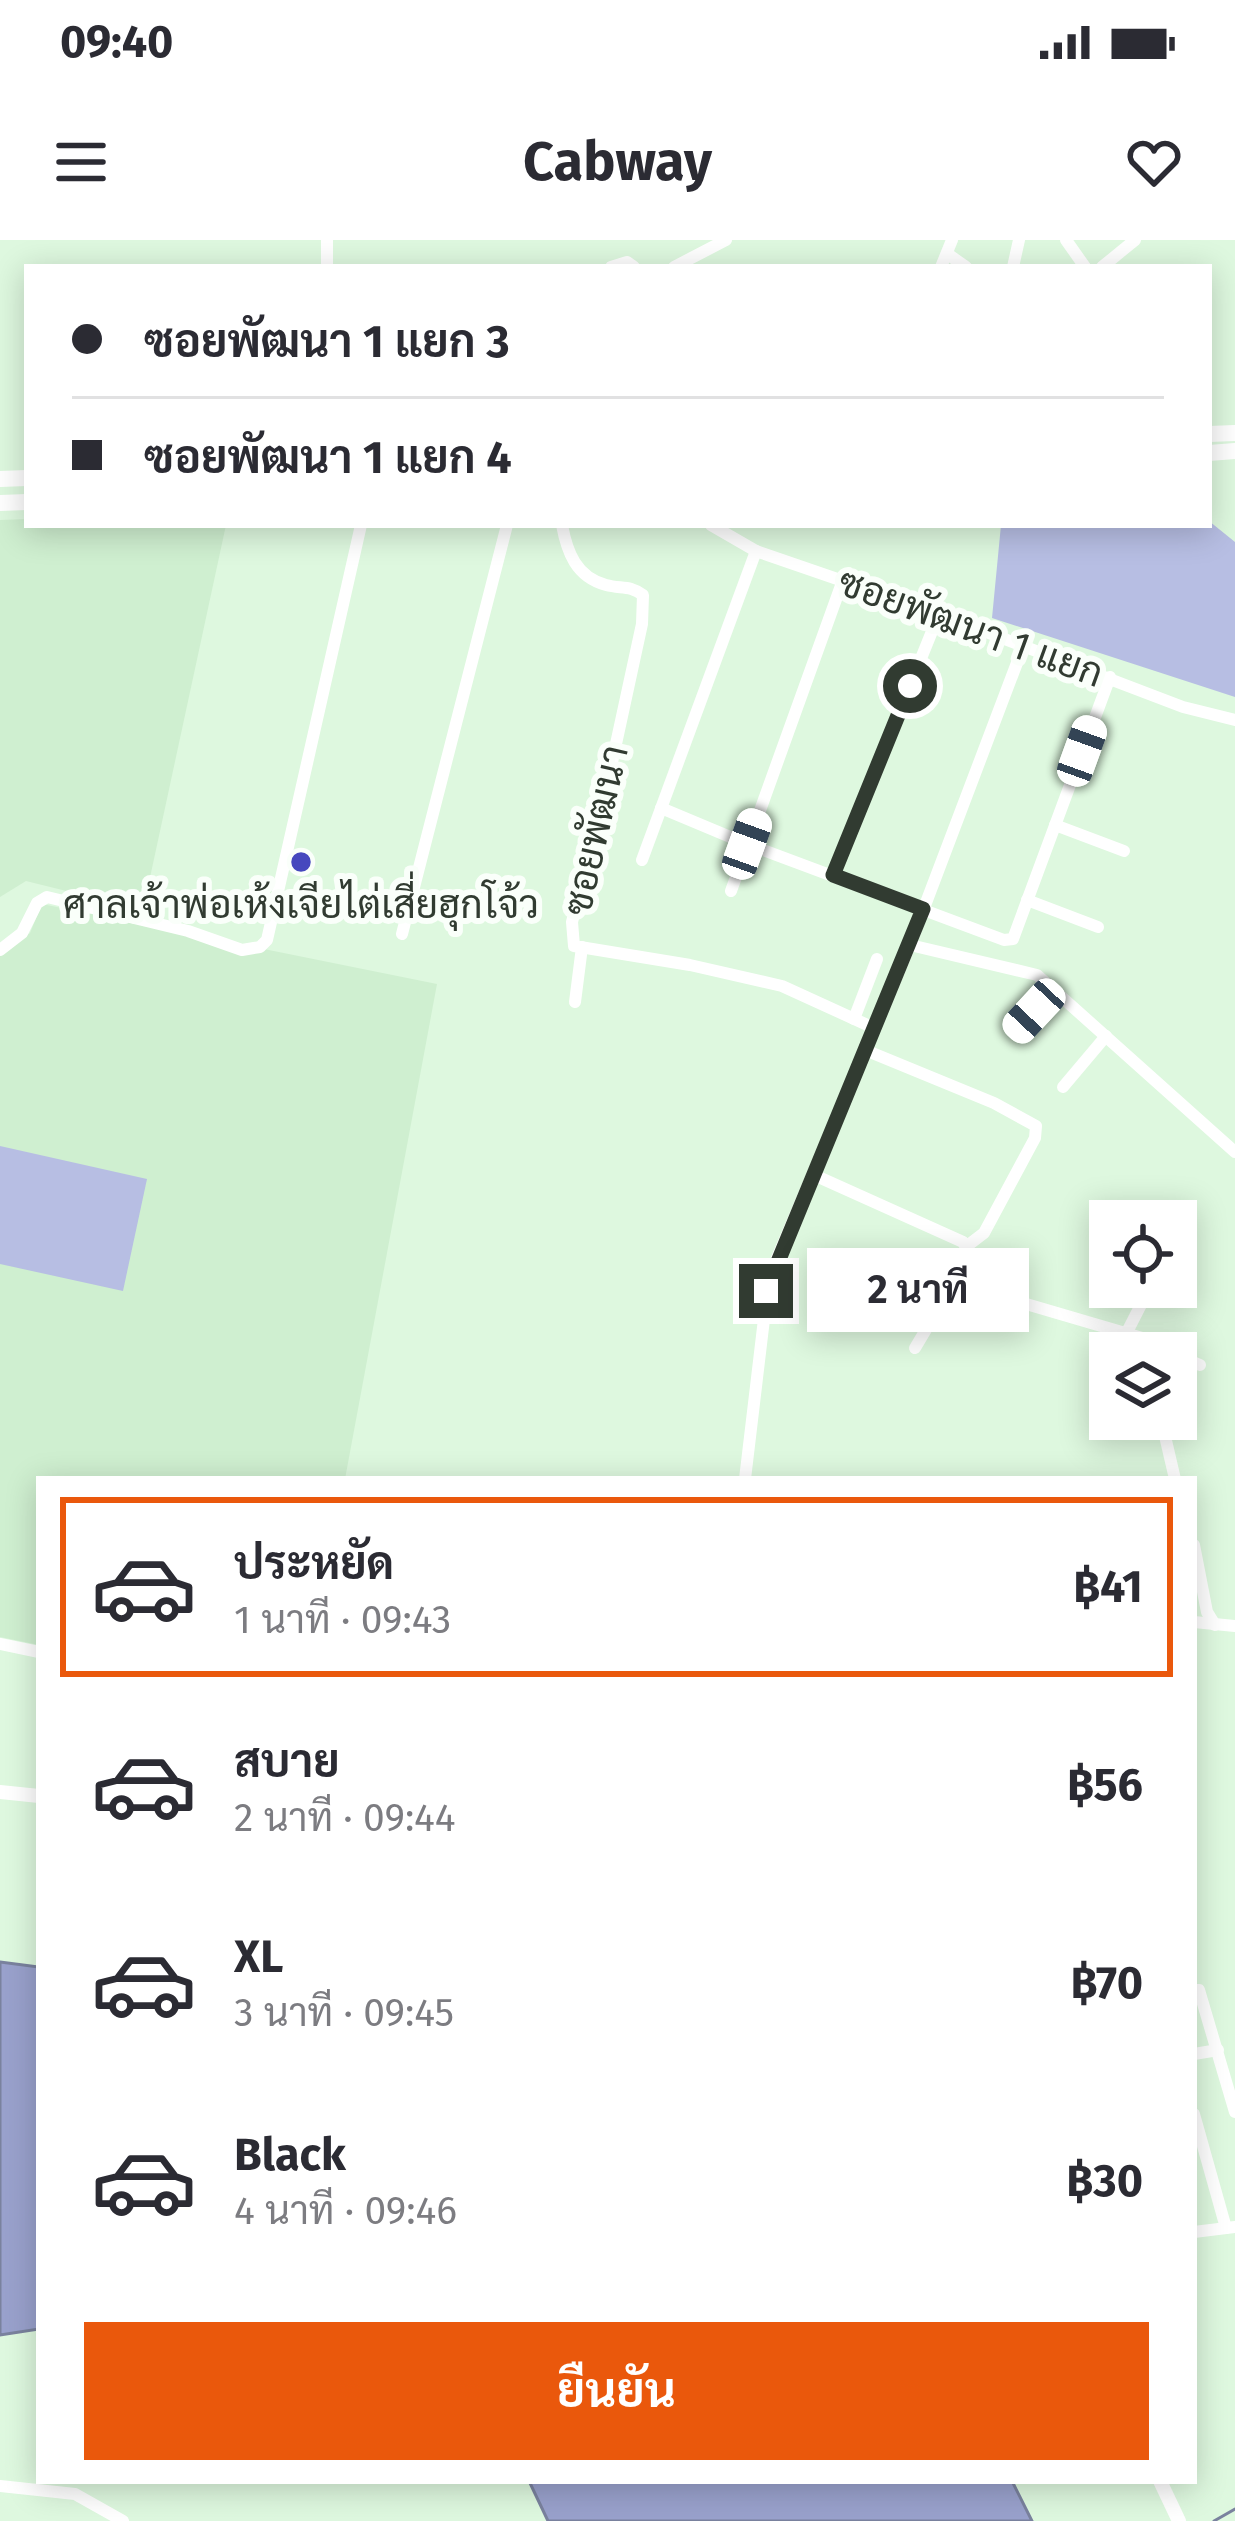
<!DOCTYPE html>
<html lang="th">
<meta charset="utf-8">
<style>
:root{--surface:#fff;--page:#f7f7f7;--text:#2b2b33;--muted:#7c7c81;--line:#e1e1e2;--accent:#ea580c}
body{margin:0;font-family:"Fira Sans",Sarabun,sans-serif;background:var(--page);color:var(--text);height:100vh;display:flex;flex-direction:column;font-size:45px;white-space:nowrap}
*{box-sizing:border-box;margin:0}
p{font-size:39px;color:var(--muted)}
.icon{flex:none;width:66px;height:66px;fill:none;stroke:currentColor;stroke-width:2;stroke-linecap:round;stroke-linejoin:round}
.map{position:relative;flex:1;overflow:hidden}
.drawer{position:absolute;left:36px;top:1236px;width:1161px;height:1008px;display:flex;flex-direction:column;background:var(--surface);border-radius:0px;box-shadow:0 6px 30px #0003}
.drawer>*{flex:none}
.guide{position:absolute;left:24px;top:24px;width:1188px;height:264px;border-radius:0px;box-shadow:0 6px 30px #0003;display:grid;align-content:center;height:264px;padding:0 48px;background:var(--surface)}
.fabs{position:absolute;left:1089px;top:960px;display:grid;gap:24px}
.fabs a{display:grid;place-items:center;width:108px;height:108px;border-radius:0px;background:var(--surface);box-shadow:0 6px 30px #0003;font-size:60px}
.end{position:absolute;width:54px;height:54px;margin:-27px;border:15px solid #313b31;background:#fff;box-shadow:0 0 0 6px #fff}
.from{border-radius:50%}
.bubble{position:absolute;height:84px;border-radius:0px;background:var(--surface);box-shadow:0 6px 30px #0003;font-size:39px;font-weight:700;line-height:84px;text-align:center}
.car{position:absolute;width:36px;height:72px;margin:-36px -18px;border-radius:15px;box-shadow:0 0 9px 3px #0007;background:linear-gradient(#fff 24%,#345 0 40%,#fff 0 76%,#345 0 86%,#fff 0)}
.guide b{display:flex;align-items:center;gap:42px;height:114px;font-size:45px}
.guide b+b{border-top:3px solid var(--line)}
.guide i{width:30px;height:30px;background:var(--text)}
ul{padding:21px 0 0;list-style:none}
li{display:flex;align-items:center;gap:36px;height:180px;margin:0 24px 18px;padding:0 24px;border:6px solid transparent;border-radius:0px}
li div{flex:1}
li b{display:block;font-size:45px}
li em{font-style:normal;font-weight:700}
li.current{border-color:var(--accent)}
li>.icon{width:108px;height:108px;stroke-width:1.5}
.cta{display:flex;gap:24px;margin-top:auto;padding:24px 48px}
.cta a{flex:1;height:138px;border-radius:0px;background:var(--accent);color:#fff;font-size:48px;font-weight:700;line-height:138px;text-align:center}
.status{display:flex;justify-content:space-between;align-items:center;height:84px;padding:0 60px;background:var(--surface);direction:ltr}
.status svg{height:33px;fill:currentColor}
header{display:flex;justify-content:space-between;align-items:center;height:156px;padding:0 48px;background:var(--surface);font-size:54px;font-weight:700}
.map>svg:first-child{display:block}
</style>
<div class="status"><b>09:40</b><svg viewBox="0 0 49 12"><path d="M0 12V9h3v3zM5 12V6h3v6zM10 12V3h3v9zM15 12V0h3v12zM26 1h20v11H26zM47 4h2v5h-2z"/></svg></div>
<header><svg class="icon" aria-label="menu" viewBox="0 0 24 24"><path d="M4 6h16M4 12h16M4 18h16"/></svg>Cabway<svg class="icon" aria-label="heart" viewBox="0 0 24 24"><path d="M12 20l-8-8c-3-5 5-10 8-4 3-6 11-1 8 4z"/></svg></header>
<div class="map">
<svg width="1235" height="2281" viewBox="0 0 1235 2281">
<rect width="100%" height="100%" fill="#def8df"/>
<!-- built -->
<g fill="#cfefd0">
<polygon points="27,279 27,285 226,285 143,670 26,641 0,657 0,280"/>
<polygon points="42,664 437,744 345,1239 39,1239 39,1405 0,1397 0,716 30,693"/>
</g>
<!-- green -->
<g fill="#b7bee3">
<polygon points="1209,281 1235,302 1235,457 992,378 1001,285 1209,285"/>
<polygon points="0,906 147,939 123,1051 0,1024"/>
</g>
<!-- water -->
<g fill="#99a1cc" stroke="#7a829e" stroke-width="3">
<polygon points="0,1722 39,1727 39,2089 0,2095"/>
<polygon points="529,2241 1012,2241 1032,2281 548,2281"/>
</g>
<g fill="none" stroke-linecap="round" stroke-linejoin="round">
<!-- stream -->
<polyline stroke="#7a829e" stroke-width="3" points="1214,2281 1235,2269"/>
<!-- minor -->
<g stroke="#fff" stroke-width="12">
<polyline points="327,0 327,27"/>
<polyline points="1066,0 1085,27"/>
<polyline points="949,15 966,27"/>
<polyline points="611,27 627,22 634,27"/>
<polyline points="674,27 726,0"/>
<polyline points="941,27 952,0"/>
<polyline points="1013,27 1019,0"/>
<polyline points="1102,27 1135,0"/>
<path d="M562,285c5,27 14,52 44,60 15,4 24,0 37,10l-1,29 -31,143 -39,155 2,24 116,19 92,21 92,42"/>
<polyline points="711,285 756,311 939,374 1183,467 1235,480"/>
<polyline points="661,568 747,604 1004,700 1013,699 1110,437"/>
<polyline points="1055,585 1124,611"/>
<polyline points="642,620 756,311"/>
<polyline points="833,636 939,374"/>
<polyline points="731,651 843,340"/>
<polyline points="1027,660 1098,687"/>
<polyline points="402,694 507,285"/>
<polyline points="910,705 1037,735 1235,912"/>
<polyline points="0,710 22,693 37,663 47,657 188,691 242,710 260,707 267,700 361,285"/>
<polyline points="575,762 582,707"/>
<polyline points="854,779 877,719"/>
<polyline points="1014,793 1054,750"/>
<polyline points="865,810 994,863 1036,886 1035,898 984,993 967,1006"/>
<polyline points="1063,847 1106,796"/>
<polyline points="814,935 963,1002 968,1011 956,1032 958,1044 1149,1100 1158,1113"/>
<polyline points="1100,990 1110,996"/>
<polyline points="1126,1094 1150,1047"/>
<polyline points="915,1108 955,1041"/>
<polyline points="1176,1115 1200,1125"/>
<polyline points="1161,1179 1175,1239"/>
<polyline points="745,1239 769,1037 910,705 1023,407"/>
<polyline points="1194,1305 1207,1372 1215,1385"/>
<polyline points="1194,1382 1235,1386"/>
<polyline points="0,1404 39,1412"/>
<polyline points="1194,1750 1199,1750 1235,1872"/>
<polyline points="1194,1814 1218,1810"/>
<polyline points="1194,1874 1226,1988"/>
<polyline points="1194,1992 1235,1987"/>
<polyline points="0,2246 75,2254 123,2281"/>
</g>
<!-- tertiary -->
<g stroke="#fff" stroke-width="14">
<polyline points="0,1552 39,1556"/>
<polyline points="1160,2241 1179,2281"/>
</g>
<!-- secondary -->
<g stroke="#fff" stroke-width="16">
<polyline points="1209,194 1235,193"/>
<polyline points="1209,213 1235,211"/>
<polyline points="0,239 27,238"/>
<polyline points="0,263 27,262"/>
</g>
</g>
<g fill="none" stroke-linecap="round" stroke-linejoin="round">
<!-- route -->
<polyline stroke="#313b31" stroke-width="15" points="766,1051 923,669 833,635 910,446"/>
</g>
<!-- markers -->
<circle fill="#4648be" stroke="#fafffa" stroke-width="4.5" cx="301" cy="622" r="12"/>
<g text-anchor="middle" stroke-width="12" stroke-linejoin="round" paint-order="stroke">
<!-- street labels -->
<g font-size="39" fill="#313b31" stroke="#fafffa">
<text transform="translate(971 387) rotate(20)" y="14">ซอยพัฒนา 1 แยก</text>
<text transform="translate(595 590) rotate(-77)" y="14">ซอยพัฒนา</text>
</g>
<!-- poi labels -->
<g font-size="39" fill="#313b31" stroke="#fafffa">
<text x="301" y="678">ศาลเจ้าพ่อเห้งเจียไต่เสี่ยฮุกโจ้ว</text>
</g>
</g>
</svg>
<div class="fabs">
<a><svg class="icon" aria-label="locate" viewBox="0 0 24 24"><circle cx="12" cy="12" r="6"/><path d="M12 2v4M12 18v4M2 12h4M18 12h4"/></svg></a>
<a><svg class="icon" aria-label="layers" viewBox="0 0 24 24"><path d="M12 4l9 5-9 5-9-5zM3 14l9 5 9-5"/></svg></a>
</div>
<i class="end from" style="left:910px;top:446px"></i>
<i class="end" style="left:766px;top:1051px"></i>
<div class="bubble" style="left:807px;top:1008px;width:222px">2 นาที</div>
<i class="car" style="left:1082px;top:511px;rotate:20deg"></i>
<i class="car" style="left:747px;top:604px;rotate:20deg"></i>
<i class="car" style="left:1034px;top:771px;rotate:223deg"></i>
<div class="guide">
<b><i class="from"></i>ซอยพัฒนา 1 แยก 3</b>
<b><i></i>ซอยพัฒนา 1 แยก 4</b>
</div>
<section class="drawer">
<ul>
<li class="current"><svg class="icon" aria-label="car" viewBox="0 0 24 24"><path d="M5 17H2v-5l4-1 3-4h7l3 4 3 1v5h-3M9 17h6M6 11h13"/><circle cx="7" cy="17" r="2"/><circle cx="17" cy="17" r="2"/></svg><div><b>ประหยัด</b><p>1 นาที · 09:43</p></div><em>฿41</em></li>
<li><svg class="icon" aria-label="car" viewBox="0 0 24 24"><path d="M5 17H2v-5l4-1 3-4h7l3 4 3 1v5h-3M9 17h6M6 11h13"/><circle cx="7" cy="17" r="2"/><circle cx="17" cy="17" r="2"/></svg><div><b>สบาย</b><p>2 นาที · 09:44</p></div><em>฿56</em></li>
<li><svg class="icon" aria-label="car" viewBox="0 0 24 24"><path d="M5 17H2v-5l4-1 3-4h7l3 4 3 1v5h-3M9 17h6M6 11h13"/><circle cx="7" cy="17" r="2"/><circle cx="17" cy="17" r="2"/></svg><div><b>XL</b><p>3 นาที · 09:45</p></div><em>฿70</em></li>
<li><svg class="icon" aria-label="car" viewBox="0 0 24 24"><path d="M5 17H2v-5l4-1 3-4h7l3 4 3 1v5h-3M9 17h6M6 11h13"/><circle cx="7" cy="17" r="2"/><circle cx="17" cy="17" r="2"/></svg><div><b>Black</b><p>4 นาที · 09:46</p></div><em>฿30</em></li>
</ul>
<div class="cta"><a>ยืนยัน</a></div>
</section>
</div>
